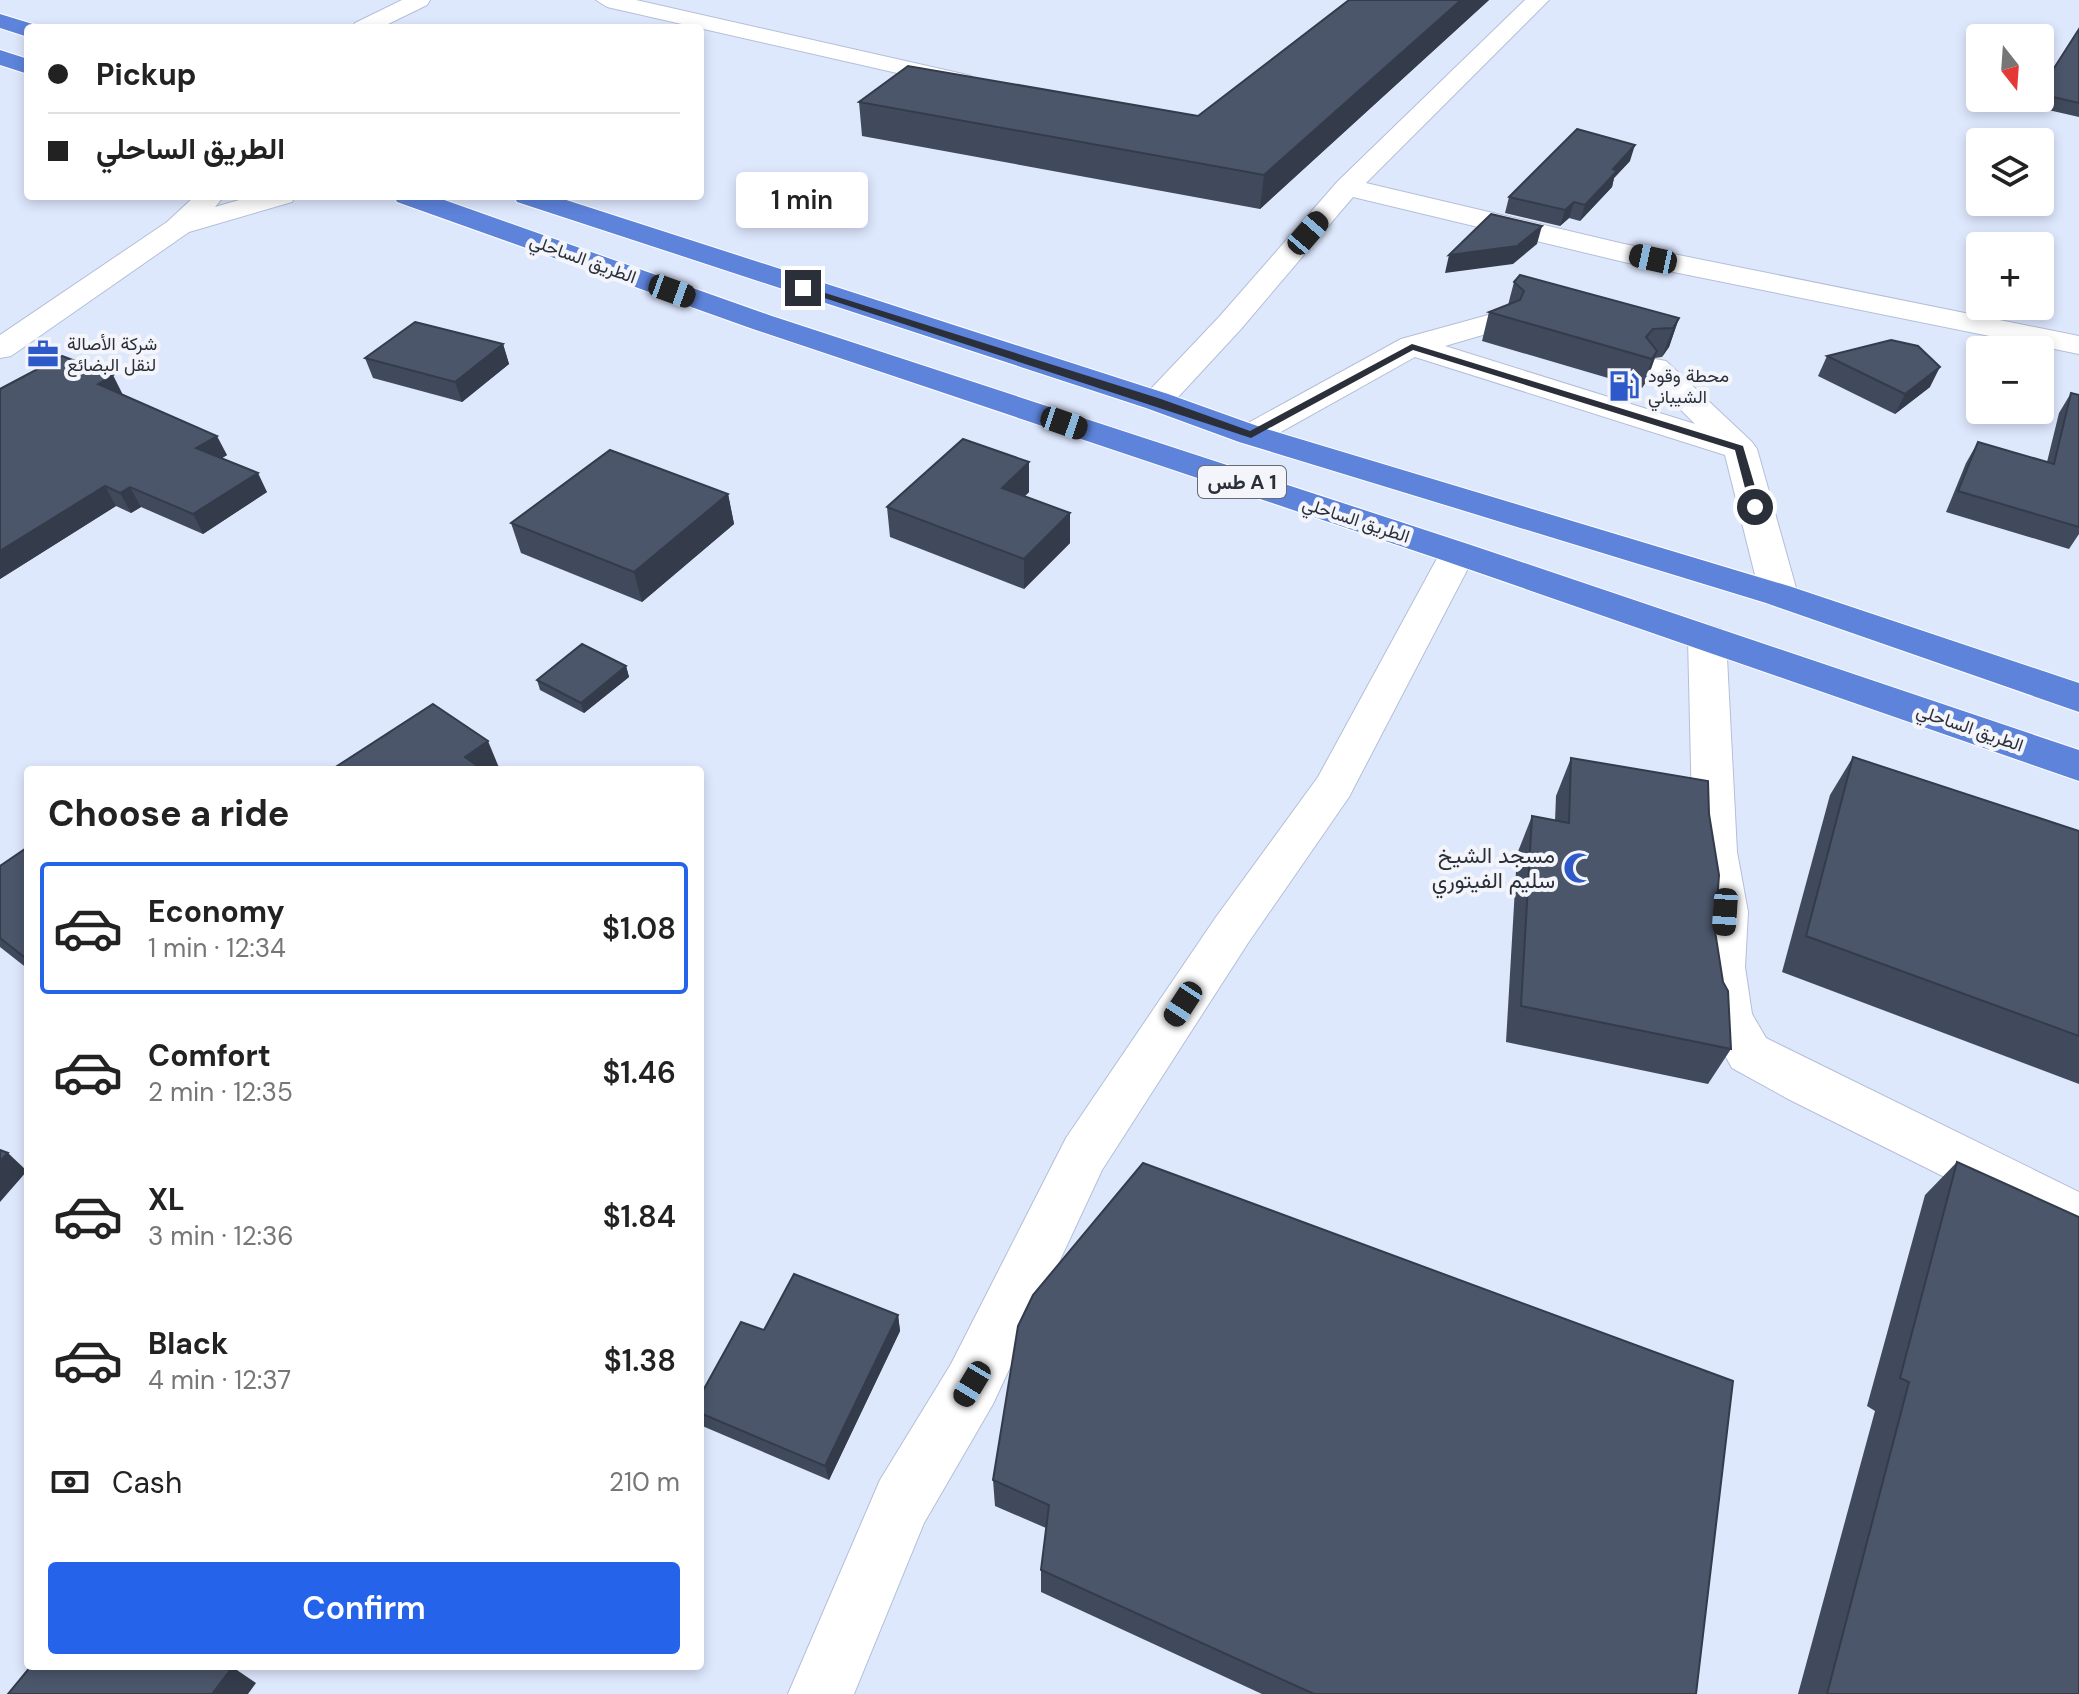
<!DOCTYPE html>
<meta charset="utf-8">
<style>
:root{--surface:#fff;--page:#f2f2f2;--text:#222;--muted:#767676;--line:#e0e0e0;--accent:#2563eb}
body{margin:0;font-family:"DM Sans",Vazirmatn,sans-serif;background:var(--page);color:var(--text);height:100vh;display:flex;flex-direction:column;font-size:30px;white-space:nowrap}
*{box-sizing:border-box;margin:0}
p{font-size:26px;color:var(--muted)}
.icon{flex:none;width:44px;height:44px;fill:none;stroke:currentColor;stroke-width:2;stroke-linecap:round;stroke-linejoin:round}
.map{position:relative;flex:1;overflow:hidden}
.drawer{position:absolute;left:24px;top:766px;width:680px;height:904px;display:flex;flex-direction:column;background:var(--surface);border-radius:8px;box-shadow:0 4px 12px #0003}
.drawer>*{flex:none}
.hud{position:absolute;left:24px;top:24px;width:680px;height:176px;border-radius:8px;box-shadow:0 4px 12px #0003;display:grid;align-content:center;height:176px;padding:0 24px;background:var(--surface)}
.needle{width:52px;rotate:163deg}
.buttons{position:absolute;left:1966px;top:24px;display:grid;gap:16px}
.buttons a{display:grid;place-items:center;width:88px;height:88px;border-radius:8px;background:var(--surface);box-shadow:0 4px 12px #0003;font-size:40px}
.end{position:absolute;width:36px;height:36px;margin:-18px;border:10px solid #2a2f39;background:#fff;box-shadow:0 0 0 4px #fff}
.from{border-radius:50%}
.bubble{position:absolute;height:56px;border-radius:8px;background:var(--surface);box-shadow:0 4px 12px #0003;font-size:26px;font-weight:600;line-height:56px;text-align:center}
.car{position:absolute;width:24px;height:48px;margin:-24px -12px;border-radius:10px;box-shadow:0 0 6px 2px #0007;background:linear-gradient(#222 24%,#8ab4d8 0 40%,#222 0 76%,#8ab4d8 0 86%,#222 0)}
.hud b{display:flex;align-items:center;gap:28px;height:76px;font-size:30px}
.hud b+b{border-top:2px solid var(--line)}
.hud i{width:20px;height:20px;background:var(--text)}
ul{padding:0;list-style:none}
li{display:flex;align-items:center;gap:24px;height:132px;margin:0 16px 12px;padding:0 8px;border:4px solid transparent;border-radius:8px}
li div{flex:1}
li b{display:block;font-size:30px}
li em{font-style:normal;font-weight:600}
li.active{border-color:var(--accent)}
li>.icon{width:72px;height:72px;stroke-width:1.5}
h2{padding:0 24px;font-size:36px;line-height:96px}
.pay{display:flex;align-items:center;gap:20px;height:88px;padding:0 24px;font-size:30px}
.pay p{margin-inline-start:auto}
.action{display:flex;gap:16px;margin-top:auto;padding:16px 24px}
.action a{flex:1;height:92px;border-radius:8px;background:var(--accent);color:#fff;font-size:32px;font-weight:600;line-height:92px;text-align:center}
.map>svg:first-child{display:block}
</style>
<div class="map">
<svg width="2079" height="1694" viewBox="0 0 2079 1694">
<rect width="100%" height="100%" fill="#dee8fd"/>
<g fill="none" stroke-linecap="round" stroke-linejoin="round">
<defs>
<g id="minor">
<polygon points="402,0 430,0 427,5 380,28 352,28 355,23"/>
<polygon points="596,0 636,0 963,74 971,76 975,81 971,86 963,88 607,7"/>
<polygon points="1525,0 1549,0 1366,183 1624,244 2079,336 2079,354 1624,262 1353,197 1241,329 1168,408 1157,411 1146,408 1141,401 1146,394 1219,317 1338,181"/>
<polygon points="195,196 224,196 215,207 253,196 295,196 292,202 189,232 11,356 0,358 0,335 167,222"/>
<polygon points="1499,312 1510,315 1514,321 1510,327 1445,346 1695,424 1639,368 1644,361 1655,359 1666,361 1752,442 1757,449 1798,595 1792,603 1779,607 1766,603 1760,595 1725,455 1415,357 1263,442 1251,445 1239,442 1234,435 1239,428 1401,339"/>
<polygon points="1458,542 1471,545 1476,553 1349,797 1248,943 1102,1170 993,1404 924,1523 854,1694 788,1694 880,1480 951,1364 1066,1138 1216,917 1318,777 1440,553 1445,545"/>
<polygon points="1707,625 1721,629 1726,638 1737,852 1748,912 1745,967 1752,1014 1766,1038 2079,1192 2079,1244 1790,1100 1732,1068 1704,1018 1697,967 1702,912 1693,852 1688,638 1693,629"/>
</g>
<g id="highway">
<polygon points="0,14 36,25 38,28 28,28 28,37 0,28"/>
<polygon points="0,50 28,59 28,74 0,65"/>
<polygon points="394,196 433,196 772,316 1471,545 2079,750 2079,781 1445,561 750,328 397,202"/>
<polygon points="514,196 554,196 1168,394 1263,428 1792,587 2079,683 2079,712 1766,603 1239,442 1146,408 517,202"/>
</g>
</defs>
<!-- minor casing -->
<use href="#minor" stroke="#b3bfd8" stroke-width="2"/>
<!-- highway casing -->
<use href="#highway" stroke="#fff" stroke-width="2"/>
<!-- minor -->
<use href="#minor" fill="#fff" fill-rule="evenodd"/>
<!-- highway -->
<use href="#highway" fill="#5d83da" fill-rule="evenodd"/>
</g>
<!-- wall -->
<g fill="#404a5c">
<polygon points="1349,0 1489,0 1260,209 862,136 859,102 1198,116"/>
<polygon points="2079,29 2079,117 2031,106 2035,98 2040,98 2040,90"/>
<polygon points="1630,161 1614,178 1612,187 1580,221 1569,218 1560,226 1505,213 1509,197"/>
<polygon points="1514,282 1679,318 1669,347 1662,357 1655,358 1647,380 1642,388 1482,341 1489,312 1508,305"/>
<polygon points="503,344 509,364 462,402 373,378 365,358"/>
<polygon points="1827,356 1930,387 1895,414 1818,376"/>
<polygon points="0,389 123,395 227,455 222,458 267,492 203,534 141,507 131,513 116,506 0,579"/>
<polygon points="2071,393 2079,395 2079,534 2069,549 1946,512 1966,463 1978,442 2047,462 2059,413"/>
<polygon points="1029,492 1025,496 1070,513 1070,543 1024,589 890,537 887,507"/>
<polygon points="728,494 734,524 642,602 521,553 511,523"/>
<polygon points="626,666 629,677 584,713 540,690 537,680"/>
<polygon points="1853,757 2079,831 2079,1084 1782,972 1830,795"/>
<polygon points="1571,758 1709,814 1715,931 1731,1049 1708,1084 1506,1042 1517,854 1532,816 1555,821 1556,796"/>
<polygon points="28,847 28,969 0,947 0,866"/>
<polygon points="1957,1162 2079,1694 1798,1694 1875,1411 1867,1406 1925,1195"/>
<polygon points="898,1315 900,1331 829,1480 700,1425 700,1396 764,1330"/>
<polygon points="993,1480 1696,1694 1262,1694 1041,1592 1041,1570 1046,1528 995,1506"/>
</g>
<!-- shaded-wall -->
<g fill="#343c4b">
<polygon points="1461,0 1489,0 1260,209 1264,175"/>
<polygon points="1635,145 1630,161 1614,178 1612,187 1580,221 1585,205 1613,169"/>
<polygon points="1574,202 1569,218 1560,226 1565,210"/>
<polygon points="1542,226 1537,244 1513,264 1445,273 1449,255"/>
<polygon points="1679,318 1669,347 1662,357 1673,328"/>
<polygon points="503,344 509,364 462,402 455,382"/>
<polygon points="1657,351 1647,380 1642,388 1652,359"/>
<polygon points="1940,367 1930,387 1895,414 1905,394"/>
<polygon points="113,375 123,395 98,384"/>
<polygon points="217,436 227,455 206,468 196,448"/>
<polygon points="1029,462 1029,492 1002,518 1002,488"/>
<polygon points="258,473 267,492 203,534 193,514"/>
<polygon points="105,486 116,506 0,579 0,551"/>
<polygon points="130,487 141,507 131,513 120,493"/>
<polygon points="728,494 734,524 642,602 634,572"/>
<polygon points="1070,513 1070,543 1024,589 1024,559"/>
<polygon points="626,666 629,677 584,713 581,703"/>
<polygon points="488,741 500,770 470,770 465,757"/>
<polygon points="8,1153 27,1171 0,1202 0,1161"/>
<polygon points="898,1315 900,1331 829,1480 825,1466"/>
<polygon points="226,1666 231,1666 256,1683 248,1694 212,1694"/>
</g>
<!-- building -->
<g fill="#4b566b" stroke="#343c4b" stroke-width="2">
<polygon points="1349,0 1461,0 1264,175 859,102 908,66 1198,116"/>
<polygon points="2079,29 2079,103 2040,94 2040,90"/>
<polygon points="1577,129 1635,145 1613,169 1617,171 1585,205 1574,202 1565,210 1509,197"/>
<polygon points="1491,214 1542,226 1517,246 1449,255"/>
<polygon points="1520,275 1679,318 1673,328 1653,329 1646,337 1657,351 1652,359 1489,312 1520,300 1524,291 1514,282"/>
<polygon points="415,322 503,344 455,382 365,358"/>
<polygon points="1891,340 1918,346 1940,367 1905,394 1827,356"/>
<polygon points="62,356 113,375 98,384 217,436 196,448 258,473 193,514 130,487 120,493 105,486 0,551 0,389"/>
<polygon points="2071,393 2079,395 2079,527 1958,491 1978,442 2054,464"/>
<polygon points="963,439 1029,462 1002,488 1070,513 1024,559 887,507"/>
<polygon points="610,450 728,494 634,572 511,523"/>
<polygon points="582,644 626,666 581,703 537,680"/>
<polygon points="433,704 488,741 465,757 483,770 331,770"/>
<polygon points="1853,757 2079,831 2079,1036 1806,936"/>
<polygon points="1571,758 1708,781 1709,814 1719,875 1715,931 1723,982 1728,991 1731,1049 1521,1006 1532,816 1569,823"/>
<polygon points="28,847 28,960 0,938 0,866"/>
<polygon points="0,1150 8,1153 0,1161"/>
<polygon points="1957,1162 2079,1217 2079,1694 1827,1694 1909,1382 1900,1378"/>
<polygon points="1143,1163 1733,1381 1696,1694 1314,1694 1041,1570 1049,1505 993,1480 1018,1326 1033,1295"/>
<polygon points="794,1274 898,1315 825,1466 700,1413 700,1396 741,1322 764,1330"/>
<polygon points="31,1666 226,1666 231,1669 212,1694 8,1694"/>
</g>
<!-- route -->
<polygon fill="#2a2f39" points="803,286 1161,399 1250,431 1412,344 1743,446 1761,507 1755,511 1750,507 1735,450 1413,350 1251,438 800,290"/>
<!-- icons -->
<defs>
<symbol id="office-bare" viewBox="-9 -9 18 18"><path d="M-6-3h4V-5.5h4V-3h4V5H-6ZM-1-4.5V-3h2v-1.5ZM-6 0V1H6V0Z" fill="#2e59c9" stroke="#f3f5fb" stroke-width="2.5" paint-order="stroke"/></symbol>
<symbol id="fuel-bare" viewBox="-9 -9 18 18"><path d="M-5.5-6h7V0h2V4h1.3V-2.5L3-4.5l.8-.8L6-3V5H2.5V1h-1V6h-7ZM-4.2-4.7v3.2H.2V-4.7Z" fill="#2e59c9" stroke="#f3f5fb" stroke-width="2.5" paint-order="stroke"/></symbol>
<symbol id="mosque-bare" viewBox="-9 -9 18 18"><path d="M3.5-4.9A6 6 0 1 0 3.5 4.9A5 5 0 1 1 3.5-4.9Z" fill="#2e59c9" stroke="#f3f5fb" stroke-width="2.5" paint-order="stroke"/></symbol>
</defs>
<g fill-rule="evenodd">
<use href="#office-bare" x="21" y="332" width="44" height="44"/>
<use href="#fuel-bare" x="1602" y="364" width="44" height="44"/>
<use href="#mosque-bare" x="1557" y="846" width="44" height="44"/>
</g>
<g text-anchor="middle" stroke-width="8" stroke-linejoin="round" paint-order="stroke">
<!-- far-street labels -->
<g font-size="18" fill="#2a2f39" stroke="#f3f5fb">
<text transform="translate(583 259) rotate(20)" y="6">الطريق الساحلي</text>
<text transform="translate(1356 520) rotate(18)" y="6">الطريق الساحلي</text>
<text transform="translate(1970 728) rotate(19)" y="6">الطريق الساحلي</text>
</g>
<!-- far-poi labels -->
<g font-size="18" fill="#2a2f39" stroke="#f3f5fb" text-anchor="start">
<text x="67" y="350">شركة الأصالة<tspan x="67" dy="21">لنقل البضائع</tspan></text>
<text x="1648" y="382">محطة وقود<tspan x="1648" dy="21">الشيباني</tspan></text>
</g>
<!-- shield labels -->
<rect fill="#f3f5fb" stroke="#666a73" stroke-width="2" x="1198" y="466" width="88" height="32" rx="6"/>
<g font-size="20" font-weight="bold" fill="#2a2f39">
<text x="1242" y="489">طس A 1</text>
</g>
<!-- poi labels -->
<g font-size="22" fill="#2a2f39" stroke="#f3f5fb" text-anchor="end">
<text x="1555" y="863">مسجد الشيخ<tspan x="1555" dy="25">سليم الفيتوري</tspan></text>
</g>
</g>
</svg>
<div class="buttons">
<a><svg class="needle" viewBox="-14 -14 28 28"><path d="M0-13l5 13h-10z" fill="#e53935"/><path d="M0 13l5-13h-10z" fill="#767676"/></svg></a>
<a><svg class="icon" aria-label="layers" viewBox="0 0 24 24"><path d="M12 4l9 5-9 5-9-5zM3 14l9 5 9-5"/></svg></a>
<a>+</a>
<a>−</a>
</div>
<i class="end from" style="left:1755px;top:507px"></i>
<i class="end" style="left:803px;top:288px"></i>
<div class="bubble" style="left:736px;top:172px;width:132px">1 min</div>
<i class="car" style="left:1308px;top:233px;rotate:41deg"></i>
<i class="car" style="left:1653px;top:259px;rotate:282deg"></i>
<i class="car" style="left:672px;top:291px;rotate:110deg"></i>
<i class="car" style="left:1064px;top:423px;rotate:109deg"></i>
<i class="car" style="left:1725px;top:912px;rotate:184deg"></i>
<i class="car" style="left:1183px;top:1004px;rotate:213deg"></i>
<i class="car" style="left:972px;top:1384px;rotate:211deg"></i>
<div class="hud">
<b><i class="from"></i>Pickup</b>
<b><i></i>الطريق الساحلي</b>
</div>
<section class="drawer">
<h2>Choose a ride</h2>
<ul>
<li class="active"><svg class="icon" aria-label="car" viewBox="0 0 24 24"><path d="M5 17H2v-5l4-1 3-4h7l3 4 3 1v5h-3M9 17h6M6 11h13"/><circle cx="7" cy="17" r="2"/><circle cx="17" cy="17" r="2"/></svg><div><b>Economy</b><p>1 min · 12:34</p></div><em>$1.08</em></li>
<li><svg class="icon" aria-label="car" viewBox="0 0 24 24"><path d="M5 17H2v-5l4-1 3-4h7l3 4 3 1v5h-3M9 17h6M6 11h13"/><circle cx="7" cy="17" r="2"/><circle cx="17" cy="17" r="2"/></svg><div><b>Comfort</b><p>2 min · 12:35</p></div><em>$1.46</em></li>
<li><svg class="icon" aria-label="car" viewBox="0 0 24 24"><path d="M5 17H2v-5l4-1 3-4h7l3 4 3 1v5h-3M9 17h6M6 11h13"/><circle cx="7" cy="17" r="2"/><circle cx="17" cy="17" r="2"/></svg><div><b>XL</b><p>3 min · 12:36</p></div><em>$1.84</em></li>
<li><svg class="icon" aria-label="car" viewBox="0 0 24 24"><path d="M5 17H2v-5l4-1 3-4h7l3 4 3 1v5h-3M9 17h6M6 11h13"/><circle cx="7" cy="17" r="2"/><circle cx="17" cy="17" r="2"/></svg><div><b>Black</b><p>4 min · 12:37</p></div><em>$1.38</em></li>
</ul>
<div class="pay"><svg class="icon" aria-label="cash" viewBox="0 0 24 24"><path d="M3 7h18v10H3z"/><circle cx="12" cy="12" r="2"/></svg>Cash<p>210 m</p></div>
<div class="action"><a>Confirm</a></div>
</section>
</div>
